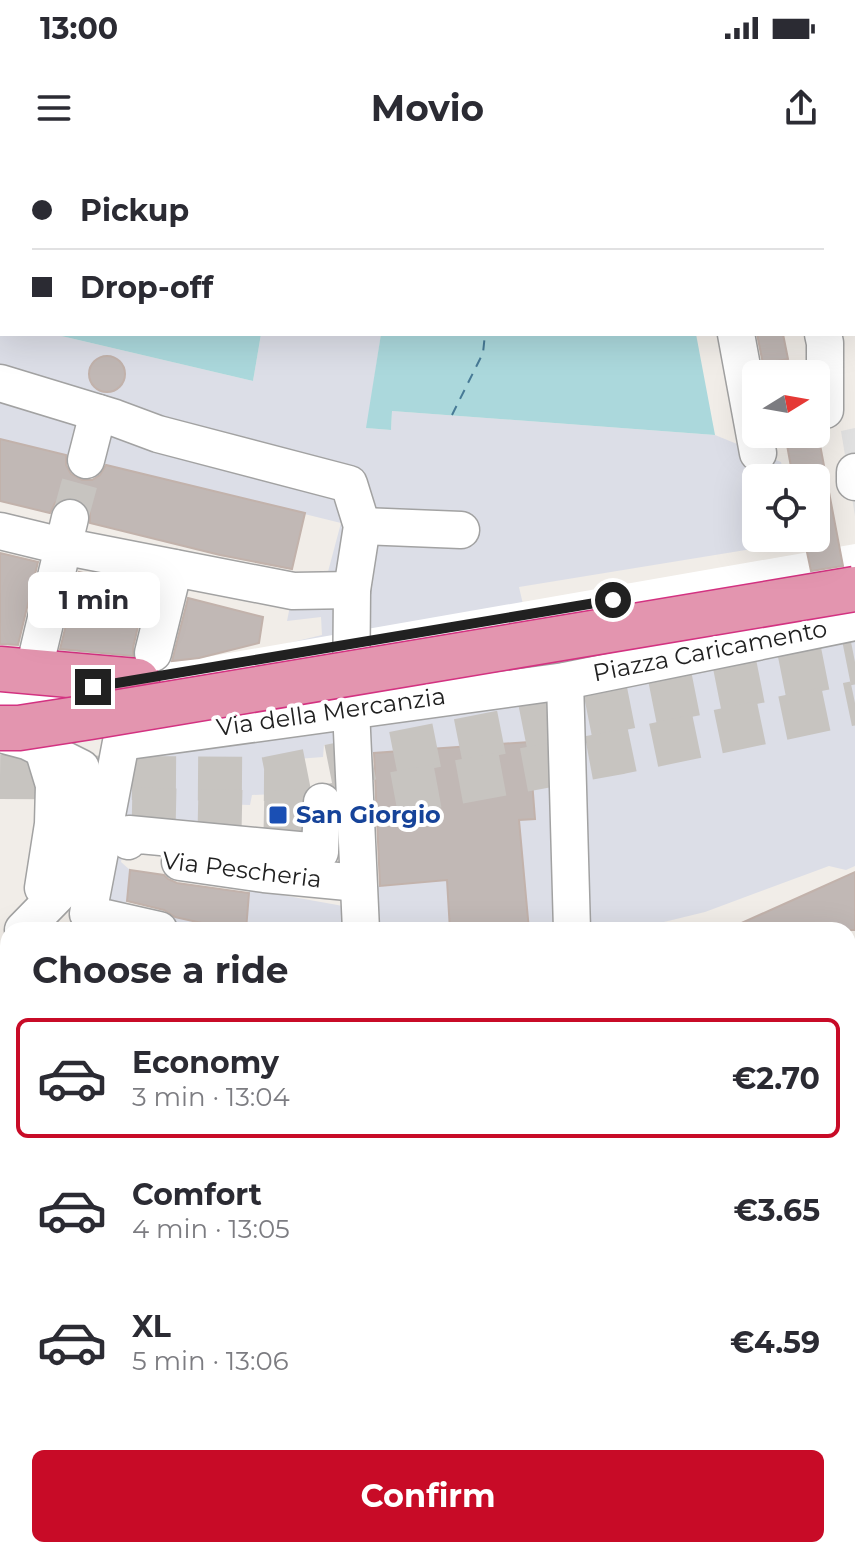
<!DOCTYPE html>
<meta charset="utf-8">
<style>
:root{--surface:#fff;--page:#f7f7f7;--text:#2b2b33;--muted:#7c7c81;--line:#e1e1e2;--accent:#c80b27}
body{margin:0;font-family:Montserrat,sans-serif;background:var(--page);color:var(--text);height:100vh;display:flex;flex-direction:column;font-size:30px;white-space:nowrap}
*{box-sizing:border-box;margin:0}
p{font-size:26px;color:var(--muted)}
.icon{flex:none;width:44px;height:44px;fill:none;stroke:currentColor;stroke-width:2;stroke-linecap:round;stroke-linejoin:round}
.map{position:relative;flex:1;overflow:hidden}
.drawer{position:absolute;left:0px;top:762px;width:856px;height:636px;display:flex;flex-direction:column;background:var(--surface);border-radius:24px 24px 0 0;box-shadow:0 8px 32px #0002}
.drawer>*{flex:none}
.guide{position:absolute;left:0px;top:0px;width:856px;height:176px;box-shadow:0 8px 32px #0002;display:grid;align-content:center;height:176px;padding:0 32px;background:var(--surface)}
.needle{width:52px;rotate:79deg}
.buttons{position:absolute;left:742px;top:200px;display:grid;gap:16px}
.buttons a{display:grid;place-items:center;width:88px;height:88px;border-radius:12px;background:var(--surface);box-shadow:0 8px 32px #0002;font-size:40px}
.end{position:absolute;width:36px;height:36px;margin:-18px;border:10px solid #212121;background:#fff;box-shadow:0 0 0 4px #fff}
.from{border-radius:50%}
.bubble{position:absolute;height:56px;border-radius:12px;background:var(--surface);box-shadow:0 8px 32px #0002;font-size:26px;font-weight:700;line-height:56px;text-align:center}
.guide b{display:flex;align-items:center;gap:28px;height:76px;font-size:30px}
.guide b+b{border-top:2px solid var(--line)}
.guide i{width:20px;height:20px;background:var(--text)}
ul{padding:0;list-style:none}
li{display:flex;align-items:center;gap:24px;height:120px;margin:0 16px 12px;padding:0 16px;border:4px solid transparent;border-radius:12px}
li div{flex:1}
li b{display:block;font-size:30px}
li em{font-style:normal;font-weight:700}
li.on{border-color:var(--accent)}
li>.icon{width:72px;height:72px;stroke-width:1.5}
h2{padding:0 32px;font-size:36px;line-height:96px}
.primary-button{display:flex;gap:16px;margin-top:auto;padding:16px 32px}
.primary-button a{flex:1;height:92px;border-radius:12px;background:var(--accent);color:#fff;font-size:32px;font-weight:700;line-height:92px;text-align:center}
.status{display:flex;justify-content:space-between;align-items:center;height:56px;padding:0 40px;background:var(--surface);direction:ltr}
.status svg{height:22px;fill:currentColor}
header{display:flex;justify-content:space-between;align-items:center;height:104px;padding:0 32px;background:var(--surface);font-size:36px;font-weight:700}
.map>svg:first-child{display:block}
</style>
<div class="status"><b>13:00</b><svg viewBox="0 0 49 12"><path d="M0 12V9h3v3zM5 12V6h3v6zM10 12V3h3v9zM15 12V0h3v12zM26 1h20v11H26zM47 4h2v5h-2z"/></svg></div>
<header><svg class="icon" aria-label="menu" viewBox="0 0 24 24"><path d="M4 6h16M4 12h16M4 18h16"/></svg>Movio<svg class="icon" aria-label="share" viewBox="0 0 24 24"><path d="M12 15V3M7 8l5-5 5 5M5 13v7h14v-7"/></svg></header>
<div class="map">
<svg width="855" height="1398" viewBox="0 0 855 1398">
<rect width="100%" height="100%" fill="#f1ede8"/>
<!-- parking -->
<polygon fill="#e1e1e1" points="855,268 855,356 841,271"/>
<!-- plaza -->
<g fill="#dcdee7">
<polygon points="0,144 2,150 2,174 53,174 253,221 261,174 381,174 367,268 391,270 392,251 715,275 781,302 785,318 756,318 756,378 799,378 800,381 519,427 537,505 855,443 855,706 846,710 829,706 705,752 631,770 529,770 519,660 535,659 529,582 367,593 376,726 447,720 450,770 246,770 249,729 343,746 337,584 324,585 323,597 297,599 297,633 252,635 250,645 218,644 216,670 128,660 121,702 130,710 126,746 233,770 109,770 88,754 112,563 213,501 322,475 321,457 287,461 293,431 325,423 341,363 0,279"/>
<polygon points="0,1340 8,1343 8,1390 117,1390 114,1398 0,1398 0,1366 3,1359 0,1351"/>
<polygon points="176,1390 221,1390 223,1398 173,1398"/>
</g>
<!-- water -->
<g fill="#abd8dc">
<polygon points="0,0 292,0 292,2 2,2 2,150 0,144"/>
<rect x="413" y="0" width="250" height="2"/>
<polygon points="53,174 261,174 253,221"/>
<polygon points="381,174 696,174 715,275 392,251 391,270 366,268"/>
</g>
<!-- pier -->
<polygon fill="#fff" points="855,384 855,443 0,580 0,521 189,500"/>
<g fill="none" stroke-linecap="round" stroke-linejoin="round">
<!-- ferry -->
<g stroke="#477a96" stroke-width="2" stroke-dasharray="10 8" stroke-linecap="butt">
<polyline points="506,2 506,0"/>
<polyline points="452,255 483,193 485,174"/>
</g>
</g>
<!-- building -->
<g fill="#c1b8b5" stroke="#c2b2ab" stroke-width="2">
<polygon points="757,174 783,174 788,199 763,204"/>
<circle cx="107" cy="214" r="18"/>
<polygon points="785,274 818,274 843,406 811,411 804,378 816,378 816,318 793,318"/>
<polygon points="0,279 66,295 66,305 71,314 82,320 92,320 100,315 106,305 305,353 292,409 220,395 90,363 90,353 85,343 74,338 65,338 55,343 50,353 0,341"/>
<polygon points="0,393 38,402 18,485 0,484"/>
<polygon points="79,412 147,428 133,488 133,496 60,489"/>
<polygon points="188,438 263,457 259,483 199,498 172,501"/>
<polygon points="529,582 535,659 519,660 529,770 450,770 447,720 380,726 374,593"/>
<circle cx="278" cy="617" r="11"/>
<circle cx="215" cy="625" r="11"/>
<circle cx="148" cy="633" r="11"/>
<polygon points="130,710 164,715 168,719 177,723 249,733 246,770 233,770 175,757 164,750 127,741"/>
<polygon points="855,712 855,770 726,770 813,731"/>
</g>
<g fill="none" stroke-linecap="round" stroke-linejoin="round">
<!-- minor-tunnel -->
<polyline stroke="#c7c4c0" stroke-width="36" stroke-dasharray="36 18" stroke-linecap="butt" points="70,358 86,300"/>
<!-- major-tunnel -->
<g stroke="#c7c4c0" stroke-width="44" stroke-dasharray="44 22" stroke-linecap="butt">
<polyline points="0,617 266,619 855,502"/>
<polyline points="66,648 291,653 621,592 855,543"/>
</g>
<defs>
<g id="minor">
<polyline points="704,0 704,2"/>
<polyline points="838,0 839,2"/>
<polyline points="854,84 855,90"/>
<polyline points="736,174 758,293"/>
<polyline points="823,174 825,183 825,250"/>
<polyline points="0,223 115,258 158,274 349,324 362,366 352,430 351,549 361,770"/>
<polyline points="86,300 98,253"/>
<polyline points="855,312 855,322"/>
<polyline points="362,366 461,370"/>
<polyline points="0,371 62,386 293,431 352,430"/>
<polyline points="38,492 70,358"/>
<polyline points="153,493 174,408"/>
<polyline points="565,521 572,770"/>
<polyline points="0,574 27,581 81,608 87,635 66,726 23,770"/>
<polyline points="43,589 54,625 53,664 43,728"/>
<polyline points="128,681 129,674 320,692 322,642"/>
<polyline points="180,702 264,714 358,723"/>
<polyline points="159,770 88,754 121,582 565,521 855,462"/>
<polyline points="0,825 4,814"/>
<polyline points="0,1233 8,1211"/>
<polyline points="848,1299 855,1300"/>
<polyline points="569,1390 574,1398"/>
<polyline points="728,1390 729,1398"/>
<polyline points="226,1392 235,1398"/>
</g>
<polyline id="highway" points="0,509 137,521"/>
</defs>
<!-- minor casing -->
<use href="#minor" stroke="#a2a2a2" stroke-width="39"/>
<!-- highway casing -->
<use href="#highway" stroke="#d33281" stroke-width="47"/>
<!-- minor -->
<use href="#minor" stroke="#fff" stroke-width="36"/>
<!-- highway -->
<use href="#highway" stroke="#e395af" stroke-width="44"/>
<defs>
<polyline id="highway-bridge" points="0,568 19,568 90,557 855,429"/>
</defs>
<!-- highway-bridge casing -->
<use href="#highway-bridge" stroke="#d33281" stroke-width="47" stroke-linecap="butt"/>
<!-- highway-bridge -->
<use href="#highway-bridge" stroke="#e395af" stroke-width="44"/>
</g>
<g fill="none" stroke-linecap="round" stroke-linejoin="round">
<!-- route -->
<polyline stroke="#212121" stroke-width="10" points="93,527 613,440"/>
</g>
<!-- markers -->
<rect fill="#1a4fb4" stroke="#fff" stroke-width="3" x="268" y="645" width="20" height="20" rx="4"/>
<g text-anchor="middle" stroke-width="8" stroke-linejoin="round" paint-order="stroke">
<!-- street labels -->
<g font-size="24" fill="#212121" stroke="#fff">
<text transform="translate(710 491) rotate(-11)" y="8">Piazza Caricamento</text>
<text transform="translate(331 552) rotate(-8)" y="8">Via della Mercanzia</text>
<text transform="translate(242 710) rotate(7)" y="8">Via Pescheria</text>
</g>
<!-- transit labels -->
<g font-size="24" font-weight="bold" fill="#164399" stroke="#fff" text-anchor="start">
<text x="296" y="663">San Giorgio</text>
</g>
</g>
</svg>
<div class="buttons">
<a><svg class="needle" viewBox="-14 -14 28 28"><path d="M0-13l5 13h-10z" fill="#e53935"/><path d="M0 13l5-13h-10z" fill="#7c7c81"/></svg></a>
<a><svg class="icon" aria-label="locate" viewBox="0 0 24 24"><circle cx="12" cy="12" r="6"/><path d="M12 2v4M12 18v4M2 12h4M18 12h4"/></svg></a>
</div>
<i class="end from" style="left:613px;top:440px"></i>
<i class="end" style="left:93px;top:527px"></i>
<div class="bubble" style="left:28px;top:412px;width:132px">1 min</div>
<div class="guide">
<b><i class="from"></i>Pickup</b>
<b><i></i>Drop-off</b>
</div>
<section class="drawer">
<h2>Choose a ride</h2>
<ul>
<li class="on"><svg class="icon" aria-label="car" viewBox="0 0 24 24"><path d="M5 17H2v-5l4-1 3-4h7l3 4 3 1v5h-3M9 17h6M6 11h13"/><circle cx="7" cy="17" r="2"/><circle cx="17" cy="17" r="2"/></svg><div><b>Economy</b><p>3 min · 13:04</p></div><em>€2.70</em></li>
<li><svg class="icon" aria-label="car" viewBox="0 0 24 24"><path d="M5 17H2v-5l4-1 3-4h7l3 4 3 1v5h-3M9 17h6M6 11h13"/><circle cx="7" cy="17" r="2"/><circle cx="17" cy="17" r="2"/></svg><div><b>Comfort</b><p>4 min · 13:05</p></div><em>€3.65</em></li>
<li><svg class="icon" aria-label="car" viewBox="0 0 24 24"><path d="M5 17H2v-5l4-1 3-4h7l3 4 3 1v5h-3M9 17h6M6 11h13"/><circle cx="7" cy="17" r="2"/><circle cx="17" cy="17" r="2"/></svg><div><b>XL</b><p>5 min · 13:06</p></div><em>€4.59</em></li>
</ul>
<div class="primary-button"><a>Confirm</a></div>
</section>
</div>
